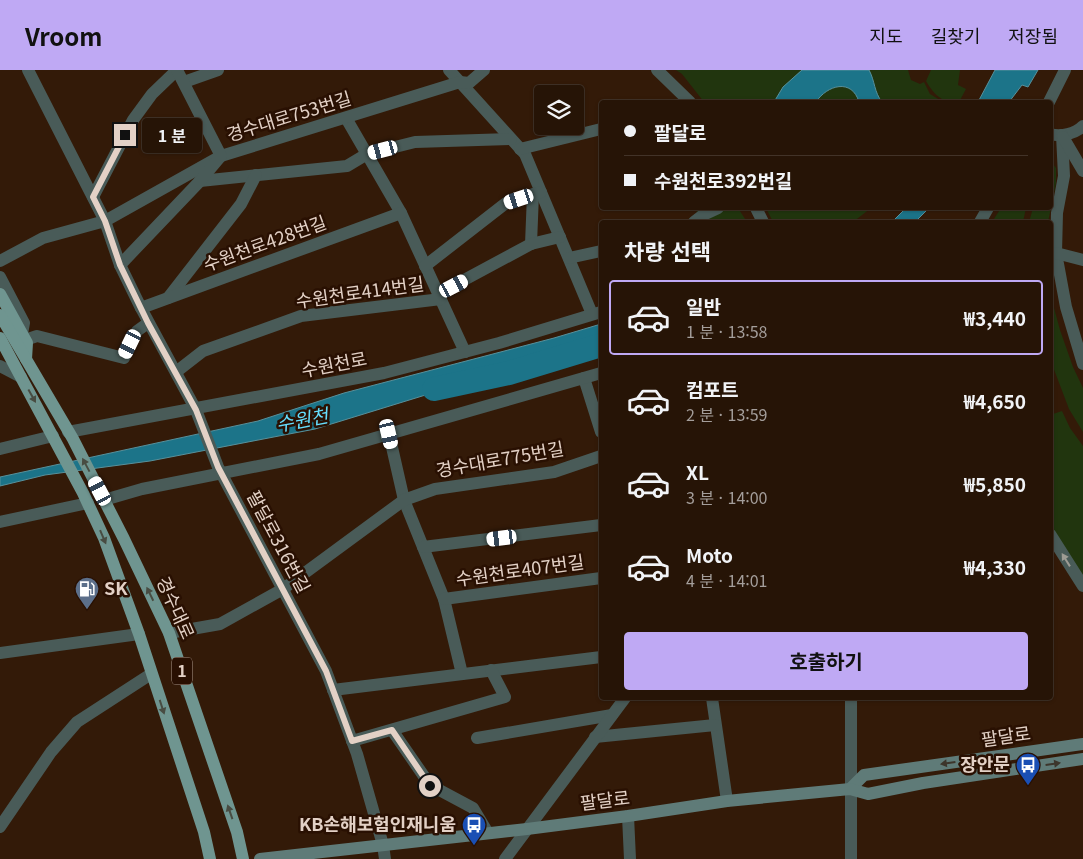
<!DOCTYPE html>
<html lang="ko">
<meta charset="utf-8">
<style>
:root{--surface:#261406;--page:#322114;--text:#f1f3f6;--muted:#a49e9b;--line:#423328;--accent:#bfa9f4}
body{margin:0;font-family:Georgia,"Noto Sans KR",serif;background:var(--page);color:var(--text);height:100vh;display:flex;flex-direction:column;font-size:19px;white-space:nowrap}
*{box-sizing:border-box;margin:0}
p{font-size:16px;color:var(--muted)}
.icon{flex:none;width:28px;height:28px;fill:none;stroke:currentColor;stroke-width:2;stroke-linecap:round;stroke-linejoin:round}
.map{position:relative;flex:1;overflow:hidden}
.drawer{position:absolute;left:599px;top:150px;width:454px;height:480px;display:flex;flex-direction:column;background:var(--surface);border-radius:5px;box-shadow:0 1px 4px #0004,0 0 0 1px var(--line)}
.drawer>*{flex:none}
.banner{position:absolute;left:599px;top:30px;width:454px;height:110px;border-radius:5px;box-shadow:0 1px 4px #0004,0 0 0 1px var(--line);display:grid;align-content:center;height:110px;padding:0 25px;background:var(--surface)}
.buttons{position:absolute;left:534px;top:15px;display:grid;gap:10px}
.buttons a{display:grid;place-items:center;width:50px;height:50px;border-radius:5px;background:var(--surface);box-shadow:0 1px 4px #0004,0 0 0 1px var(--line);font-size:25px}
.end{position:absolute;width:22px;height:22px;margin:-11px;border:6px solid #e3d1c6;background:#111;box-shadow:0 0 0 2px #111}
.from{border-radius:50%}
.bubble{position:absolute;height:35px;border-radius:5px;background:var(--surface);box-shadow:0 1px 4px #0004,0 0 0 1px var(--line);font-size:16px;font-weight:700;line-height:35px;text-align:center}
.car{position:absolute;width:15px;height:30px;margin:-15px -8px;border-radius:6px;box-shadow:0 0 4px 1px #0007;background:linear-gradient(#fff 24%,#345 0 40%,#fff 0 76%,#345 0 86%,#fff 0)}
.banner b{display:flex;align-items:center;gap:18px;height:48px;font-size:19px}
.banner b+b{border-top:1px solid var(--line)}
.banner i{width:12px;height:12px;background:var(--text)}
ul{padding:0;list-style:none}
li{display:flex;align-items:center;gap:15px;height:75px;margin:0 10px 8px;padding:0 15px;border:2px solid transparent;border-radius:5px}
li div{flex:1}
li b{display:block;font-size:19px}
li em{font-style:normal;font-weight:700}
li.active{border-color:var(--accent)}
li>.icon{width:45px;height:45px;stroke-width:1.5}
h2{padding:0 25px;font-size:22px;line-height:60px}
.action{display:flex;gap:10px;margin-top:auto;padding:10px 25px}
.action a{flex:1;height:58px;border-radius:5px;background:var(--accent);color:#111;font-size:20px;font-weight:700;line-height:58px;text-align:center}
header{display:flex;align-items:center;gap:30px;box-sizing:border-box;height:70px;padding:0 25px;background:var(--accent);color:#111}
header strong{font-size:24px}
nav{display:flex;gap:28px;margin-inline-start:auto;font-size:18px}
.map>svg:first-child{display:block}
</style>
<header>
<strong>Vroom</strong>
<nav><a>지도</a><a>길찾기</a><a>저장됨</a></nav>
</header>
<div class="map">
<svg width="1083" height="789" viewBox="0 0 1083 789">
<rect width="100%" height="100%" fill="#331a08"/>
<!-- green -->
<g fill="#21350e">
<polygon points="676,0 908,0 911,10 920,14 924,12 930,24 943,32 704,32 682,4"/>
<path d="M931,0h29l-2,15 8,4 -7,13c-17,1 -25,-7 -33,-21z"/>
<polygon points="1050,90 1056,98 1056,113 1048,152 1029,152 1033,138 1050,138"/>
<polygon points="695,138 738,138 747,152 702,152"/>
<polygon points="766,138 871,138 853,152 773,152"/>
<polygon points="1001,138 1026,138 1023,152 992,152"/>
<polygon points="1050,223 1060,260 1073,297 1083,318 1083,362 1069,339 1050,289"/>
<polygon points="1062,341 1070,358 1083,376 1083,509 1050,456 1050,345"/>
</g>
<!-- water -->
<g fill="#1c7489" stroke="#58909b">
<path d="M802,0h67c6,11 5,22 13,32h-23c-7,-24 -32,-17 -43,0h-42l9,-15z"/>
<polygon points="995,0 1038,0 1028,17 1022,15 1009,32 978,32"/>
<polygon points="906,138 929,138 915,152 892,152"/>
<polygon points="601,254 601,271 315,359 150,391 45,405 0,416 0,407 258,351 344,323 554,268"/>
</g>
<g fill="none" stroke-linecap="round" stroke-linejoin="round">
<!-- river -->
<polyline stroke="#1c7489" stroke-width="24" points="434,319 509,303 601,275"/>
<!-- minor -->
<g stroke="#495b58" stroke-width="12">
<polyline points="28,0 105,151 120,195 141,238 196,340 218,397 326,601 357,684 383,775 385,789"/>
<polyline points="449,0 525,84 592,244"/>
<polyline points="657,0 690,32"/>
<polyline points="184,12 218,0"/>
<polyline points="1049,32 1065,0"/>
<polyline points="346,48 401,143 465,282"/>
<path d="M1050,64c11,3 25,0 33,-8"/>
<polyline points="1062,65 1064,106 1057,143 1056,183 1066,237 1083,294"/>
<polyline points="1063,67 1083,101"/>
<polyline points="520,79 601,59"/>
<polyline points="200,111 347,96 367,84 415,72 511,69"/>
<polyline points="93,127 133,50 152,24 177,0"/>
<polyline points="756,138 763,152"/>
<polyline points="694,152 703,145 718,138"/>
<polyline points="980,152 988,138"/>
<polyline points="531,174 533,124"/>
<polyline points="1056,183 1083,190"/>
<polyline points="569,188 601,181"/>
<polyline points="0,191 43,168 105,151 221,86 460,12 469,13 484,0"/>
<polyline points="120,195 200,111 221,86 177,0"/>
<polyline points="425,196 506,133 541,122"/>
<polyline points="0,207 24,253 22,264"/>
<polyline points="438,224 531,174 560,167"/>
<polyline points="168,228 241,134 256,105"/>
<polyline points="141,238 401,143"/>
<polyline points="25,270 37,266 124,288 137,261 148,253"/>
<polyline points="0,296 21,307"/>
<polyline points="176,302 203,281 301,246 441,229"/>
<polyline points="584,308 601,362"/>
<polyline points="68,362 384,303 499,273 601,242"/>
<polyline points="389,364 404,430 444,529 462,604"/>
<polyline points="0,379 53,366"/>
<polyline points="104,430 142,419 319,384 601,303"/>
<polyline points="0,452 88,433"/>
<polyline points="1050,464 1083,516"/>
<polyline points="423,477 601,455"/>
<polyline points="444,529 601,508"/>
<polyline points="169,563 220,554 283,519 404,430 435,419 554,402 601,386"/>
<polyline points="0,583 139,564"/>
<polyline points="333,620 601,587"/>
<polyline points="712,628 727,731"/>
<polyline points="392,660 430,715 473,738 488,763"/>
<polyline points="595,667 715,655"/>
<polyline points="477,668 612,645"/>
<polyline points="352,671 505,627 491,600"/>
<polyline points="628,746 630,789"/>
<polyline points="0,757 51,682 77,652 151,604"/>
<polyline points="505,789 625,628"/>
<polyline points="851,789 851,628"/>
</g>
<!-- secondary -->
<g stroke="#5f7b78" stroke-width="12">
<polyline points="850,719 864,705 1083,674"/>
<polyline points="260,789 527,759 628,746 727,731 850,719 868,724 923,713 1083,689"/>
</g>
<!-- primary -->
<g stroke="#6f9590" stroke-width="12">
<polyline points="0,224 27,273 26,289"/>
<polyline points="0,245 73,369 124,469 169,563 237,762 243,789"/>
<polyline points="0,268 83,423 104,468 139,564 204,762 210,789"/>
</g>
</g>
<!-- one-way arrows -->
<defs><path id="oneway-solid" d="M-6-.8H1V-3.2L6.5 0L1 3.2V.8H-6Z" transform="scale(1.25)"/></defs>
<g fill="#484c42">
<use href="#oneway-solid" transform="translate(32 326) rotate(61)"/>
<use href="#oneway-solid" transform="translate(86 395) rotate(-118)"/>
<use href="#oneway-solid" transform="translate(103 467) rotate(67)"/>
<use href="#oneway-solid" transform="translate(150 524) rotate(-116)"/>
<use href="#oneway-solid" transform="translate(162 637) rotate(72)"/>
<use href="#oneway-solid" transform="translate(230 742) rotate(-109)"/>
</g>
<use fill="#9e9c94" href="#oneway-solid" transform="translate(1066 490) rotate(-122)"/>
<g fill="#3c352b">
<use href="#oneway-solid" transform="translate(948 693) rotate(172)"/>
<use href="#oneway-solid" transform="translate(1053 694) rotate(-8)"/>
</g>
<g fill="none" stroke-linecap="round" stroke-linejoin="round">
<!-- route -->
<polyline stroke="#e3d1c6" stroke-width="6" points="125,65 93,127 105,151 120,195 148,253 196,340 218,397 326,601 352,671 392,660 430,716"/>
</g>
<!-- icons -->
<defs>
<symbol id="fuel-pin" viewBox="-11 -11 22 30"><path d="M0 17L-7.5 6A9.5 9.5 0 1 1 7.5 6Z" fill="#5c6f8a" stroke="#291002"/><path d="M-5.5-6h7V0h2V4h1.3V-2.5L3-4.5l.8-.8L6-3V5H2.5V1h-1V6h-7ZM-4.2-4.7v3.2H.2V-4.7Z" fill="#fff"/></symbol>
<symbol id="bus-pin" viewBox="-11 -11 22 30"><path d="M0 17L-7.5 6A9.5 9.5 0 1 1 7.5 6Z" fill="#1a4fb4" stroke="#291002"/><path d="M-5-6H5V4H4V6H2V4H-2V6H-4V4H-5ZM-3.5-4V0h7V-4ZM-3.5 1.2v1.5H-2V1.2ZM2 1.2v1.5H3.5V1.2Z" fill="#fff"/></symbol>
</defs>
<g fill-rule="evenodd">
<use href="#fuel-pin" x="73" y="505" width="28" height="38"/>
<use href="#bus-pin" x="1014" y="681" width="28" height="38"/>
<use href="#bus-pin" x="460" y="741" width="28" height="38"/>
</g>
<g text-anchor="middle" stroke-width="5" stroke-linejoin="round" paint-order="stroke">
<!-- shield labels -->
<rect fill="#291002" stroke="#ab978b" stroke-width="1" x="172" y="587.5" width="20" height="27" rx="4"/>
<g font-size="16" font-weight="bold" fill="#e3d1c6">
<text x="182" y="607">1</text>
</g>
<!-- street labels -->
<g font-size="18" fill="#e3d1c6" stroke="#291002">
<text transform="translate(289 47) rotate(-17)" y="6">경수대로753번길</text>
<text transform="translate(265 174) rotate(-20)" y="6">수원천로428번길</text>
<text transform="translate(360 223) rotate(-8)" y="6">수원천로414번길</text>
<text transform="translate(334 295) rotate(-11)" y="6">수원천로</text>
<text transform="translate(500 390) rotate(-10)" y="6">경수대로775번길</text>
<text transform="translate(278 472) rotate(62)" y="6">팔달로316번길</text>
<text transform="translate(520 501) rotate(-8)" y="6">수원천로407번길</text>
<text transform="translate(175 538) rotate(66)" y="6">경수대로</text>
<text transform="translate(1006 667) rotate(-8)" y="6">팔달로</text>
<text transform="translate(605 731) rotate(-7)" y="6">팔달로</text>
</g>
<!-- poi labels -->
<g font-size="18" font-weight="bold" fill="#e3d1c6" stroke="#291002" text-anchor="end">
<text x="104" y="525" text-anchor="start">SK</text>
<text x="1010" y="701">장안문</text>
<text x="456" y="761">KB손해보험인재니움</text>
</g>
<!-- water labels -->
<g font-size="19" font-style="italic" fill="#65dcfb" stroke="#291002">
<text transform="translate(302 350) rotate(-11)" y="7">수원천</text>
</g>
</g>
</svg>
<div class="buttons">
<a><svg class="icon" aria-label="layers" viewBox="0 0 24 24"><path d="M12 4l9 5-9 5-9-5zM3 14l9 5 9-5"/></svg></a>
</div>
<i class="end from" style="left:430px;top:716px"></i>
<i class="end" style="left:125px;top:65px"></i>
<div class="bubble" style="left:142px;top:48px;width:60px">1 분</div>
<i class="car" style="left:383px;top:80px;rotate:255deg"></i>
<i class="car" style="left:519px;top:129px;rotate:252deg"></i>
<i class="car" style="left:454px;top:216px;rotate:62deg"></i>
<i class="car" style="left:130px;top:274px;rotate:206deg"></i>
<i class="car" style="left:389px;top:364px;rotate:167deg"></i>
<i class="car" style="left:100px;top:421px;rotate:332deg"></i>
<i class="car" style="left:502px;top:468px;rotate:263deg"></i>
<div class="banner">
<b><i class="from"></i>팔달로</b>
<b><i></i>수원천로392번길</b>
</div>
<section class="drawer">
<h2>차량 선택</h2>
<ul>
<li class="active"><svg class="icon" aria-label="car" viewBox="0 0 24 24"><path d="M5 17H2v-5l4-1 3-4h7l3 4 3 1v5h-3M9 17h6M6 11h13"/><circle cx="7" cy="17" r="2"/><circle cx="17" cy="17" r="2"/></svg><div><b>일반</b><p>1 분 · 13:58</p></div><em>₩3,440</em></li>
<li><svg class="icon" aria-label="car" viewBox="0 0 24 24"><path d="M5 17H2v-5l4-1 3-4h7l3 4 3 1v5h-3M9 17h6M6 11h13"/><circle cx="7" cy="17" r="2"/><circle cx="17" cy="17" r="2"/></svg><div><b>컴포트</b><p>2 분 · 13:59</p></div><em>₩4,650</em></li>
<li><svg class="icon" aria-label="car" viewBox="0 0 24 24"><path d="M5 17H2v-5l4-1 3-4h7l3 4 3 1v5h-3M9 17h6M6 11h13"/><circle cx="7" cy="17" r="2"/><circle cx="17" cy="17" r="2"/></svg><div><b>XL</b><p>3 분 · 14:00</p></div><em>₩5,850</em></li>
<li><svg class="icon" aria-label="car" viewBox="0 0 24 24"><path d="M5 17H2v-5l4-1 3-4h7l3 4 3 1v5h-3M9 17h6M6 11h13"/><circle cx="7" cy="17" r="2"/><circle cx="17" cy="17" r="2"/></svg><div><b>Moto</b><p>4 분 · 14:01</p></div><em>₩4,330</em></li>
</ul>
<div class="action"><a>호출하기</a></div>
</section>
</div>
